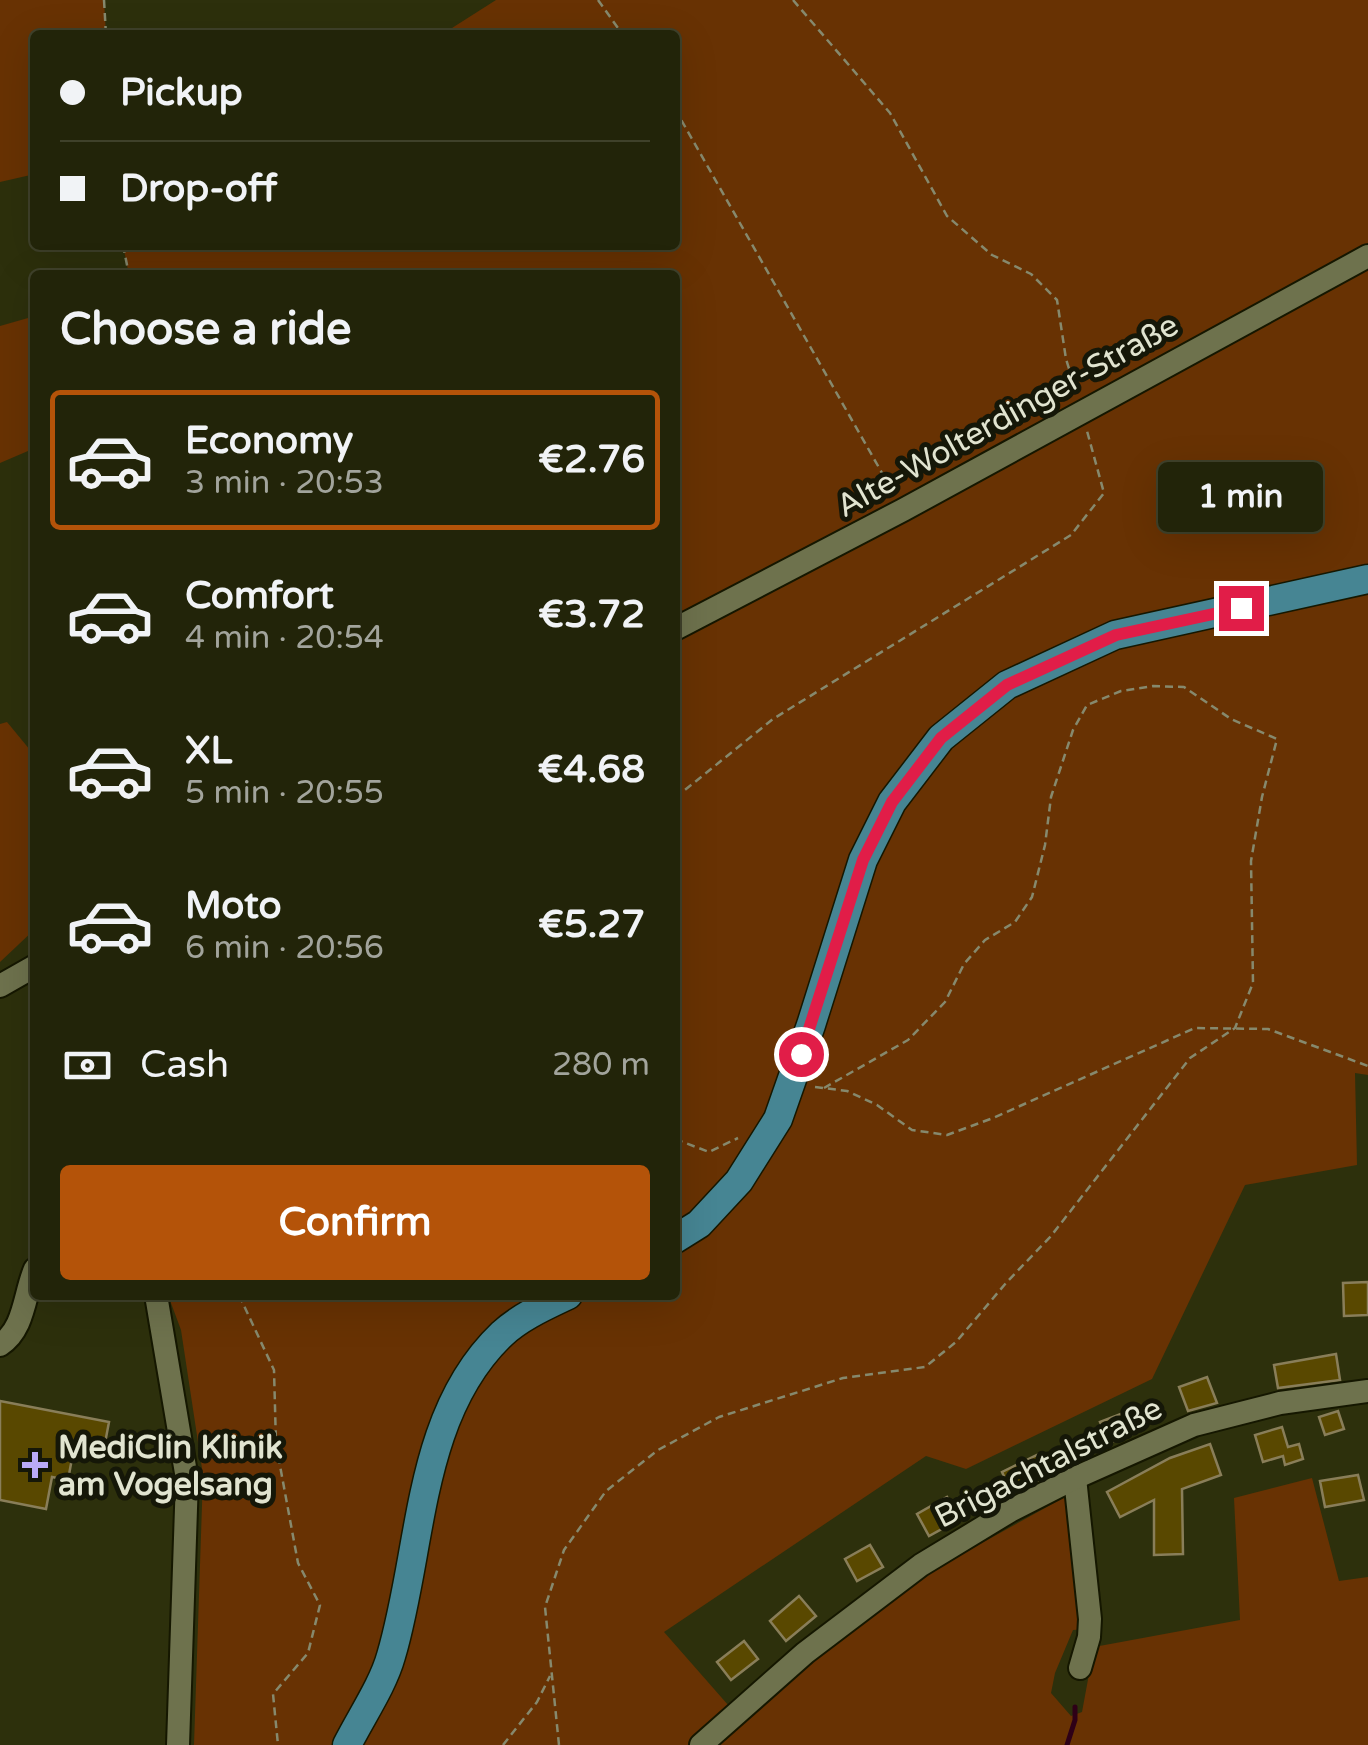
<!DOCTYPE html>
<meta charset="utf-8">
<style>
:root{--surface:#222409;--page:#2a2c12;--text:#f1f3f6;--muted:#a2a49c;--line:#3f412a;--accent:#b45309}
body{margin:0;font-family:"Varela Round",sans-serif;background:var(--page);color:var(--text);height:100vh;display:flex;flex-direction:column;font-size:38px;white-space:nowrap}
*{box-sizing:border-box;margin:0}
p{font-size:32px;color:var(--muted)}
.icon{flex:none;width:55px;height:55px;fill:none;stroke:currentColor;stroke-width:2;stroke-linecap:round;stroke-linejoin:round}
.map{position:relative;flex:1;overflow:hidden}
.details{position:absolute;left:30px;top:270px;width:650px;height:1030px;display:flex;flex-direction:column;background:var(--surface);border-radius:10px;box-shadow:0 10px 40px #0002,0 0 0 2px var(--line)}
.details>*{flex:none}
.guide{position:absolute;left:30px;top:30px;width:650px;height:220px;border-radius:10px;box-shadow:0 10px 40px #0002,0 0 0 2px var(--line);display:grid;align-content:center;height:220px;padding:0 30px;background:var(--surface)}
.end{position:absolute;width:45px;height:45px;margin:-22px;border:12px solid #e11d48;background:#fff;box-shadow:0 0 0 5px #fff}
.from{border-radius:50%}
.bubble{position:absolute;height:70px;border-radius:10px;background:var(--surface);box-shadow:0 10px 40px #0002,0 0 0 2px var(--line);font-size:32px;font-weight:800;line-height:70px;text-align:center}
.guide b{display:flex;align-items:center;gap:35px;height:95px;font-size:38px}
.guide b+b{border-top:2px solid var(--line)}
.guide i{width:25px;height:25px;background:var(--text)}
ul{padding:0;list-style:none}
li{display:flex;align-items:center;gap:30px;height:140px;margin:0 20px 15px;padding:0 10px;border:5px solid transparent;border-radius:10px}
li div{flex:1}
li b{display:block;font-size:38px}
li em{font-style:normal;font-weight:800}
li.current{border-color:var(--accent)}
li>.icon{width:90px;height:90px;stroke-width:1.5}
h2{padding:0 30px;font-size:45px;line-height:120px}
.pay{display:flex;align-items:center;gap:25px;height:110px;padding:0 30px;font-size:38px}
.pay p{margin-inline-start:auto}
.primary-button{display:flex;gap:20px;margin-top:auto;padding:20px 30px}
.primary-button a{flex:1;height:115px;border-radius:10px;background:var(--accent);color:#fff;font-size:40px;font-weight:800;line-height:115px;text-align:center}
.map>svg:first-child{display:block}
</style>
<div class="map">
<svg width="1368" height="1745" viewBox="0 0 1368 1745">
<rect width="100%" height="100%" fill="#2d300c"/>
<!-- green -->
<g fill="#683203">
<polygon points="0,0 104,0 106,35 35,35 35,174 0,182"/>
<polygon points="496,0 1368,0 1368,1075 1355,1073 1357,1165 1245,1185 1152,1379 966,1469 926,1456 664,1632 743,1722 802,1668 933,1570 1074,1492 1089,1629 1073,1630 1055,1673 1051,1693 1071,1716 1082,1712 1094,1647 1240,1620 1234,1498 1312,1478 1339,1581 1368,1577 1368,1745 194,1745 203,1475 181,1330 168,1295 675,1295 675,275 129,275 123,245 675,245 675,35 441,35"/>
<polygon points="35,316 35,448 0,463 0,326"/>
<polygon points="7,722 35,756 35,929 0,962 0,724"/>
</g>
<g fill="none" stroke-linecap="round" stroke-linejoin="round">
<!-- stream -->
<polyline stroke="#2e0017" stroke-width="5" points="1067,1745 1075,1720 1075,1707"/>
</g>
<!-- building -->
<g fill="#594800" stroke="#897e59" stroke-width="2.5">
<polygon points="1368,1282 1368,1315 1344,1316 1343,1283"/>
<polygon points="1336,1354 1340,1380 1278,1388 1274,1365"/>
<polygon points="1207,1377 1217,1403 1188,1411 1179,1387"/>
<polygon points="0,1401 109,1422 102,1459 73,1453 68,1480 52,1477 46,1509 0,1500"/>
<polygon points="1338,1411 1344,1429 1325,1435 1319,1417"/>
<polygon points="1123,1413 1132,1434 1109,1443 1100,1422"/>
<polygon points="1282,1427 1288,1447 1299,1444 1303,1459 1285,1465 1283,1456 1263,1462 1255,1435"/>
<polygon points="1210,1444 1221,1475 1182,1489 1183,1554 1154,1555 1154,1500 1120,1517 1107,1492 1170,1458"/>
<polygon points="1037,1455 1047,1476 1012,1493 1002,1472"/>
<polygon points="1358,1475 1364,1500 1325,1507 1320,1481"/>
<polygon points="947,1497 960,1519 929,1536 917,1514"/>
<polygon points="870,1545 883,1567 857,1581 845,1559"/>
<polygon points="799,1596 816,1616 786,1641 770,1621"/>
<polygon points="744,1641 758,1659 731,1680 717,1662"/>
</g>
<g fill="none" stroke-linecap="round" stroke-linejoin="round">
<defs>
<g id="minor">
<polyline points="675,629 903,510 1368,256"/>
<polyline points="0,986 35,966"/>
<polyline points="156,1295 187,1479 178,1745"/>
<path d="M0,1345c25,-16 24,-51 35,-76"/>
<polyline points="1075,1478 1090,1619 1089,1637 1080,1668"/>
<polyline points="701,1745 805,1653 921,1565 1010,1511 1075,1478 1194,1425 1280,1403 1368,1391"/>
</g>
<g id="major">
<polyline points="675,1239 699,1224 739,1181 778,1119 811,1025 863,860 892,802 941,738 1007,685 1115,635 1368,579"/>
<path d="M347,1745c14,-28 36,-60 44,-89 32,-107 25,-240 111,-322 18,-17 43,-28 66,-39"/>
</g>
</defs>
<!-- minor casing -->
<use href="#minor" stroke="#151700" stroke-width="26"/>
<!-- major casing -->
<use href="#major" stroke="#151700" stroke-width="31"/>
<!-- path -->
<g stroke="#86896d" stroke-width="2.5" stroke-dasharray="8 5" stroke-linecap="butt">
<polyline points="104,0 106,35"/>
<polyline points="598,0 623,35"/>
<polyline points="793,0 890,113 947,216 992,255 1031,274 1057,300 1066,359 1077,394"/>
<polyline points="675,109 894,494"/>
<polyline points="123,245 129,275"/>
<polyline points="675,798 773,719 1071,535 1104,493 1087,431"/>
<polyline points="815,1087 847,1091 877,1105 912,1130 947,1135 993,1118 1195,1028 1268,1029 1368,1066"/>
<polyline points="675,1139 709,1152 738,1138"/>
<polyline points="239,1295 274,1370 276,1444 298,1563 320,1605 308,1653 273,1694 278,1745"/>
<polyline points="203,1456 274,1444"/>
<polyline points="503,1745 537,1702 550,1676"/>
<polyline points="559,1745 545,1607 564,1550 606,1491 658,1450 719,1417 843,1378 925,1367 956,1342 1006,1283 1051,1236 1190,1058 1235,1028 1253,983 1251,861 1262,797 1277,739 1231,719 1184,687 1153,686 1121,691 1087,705 1073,730 1051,797 1045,845 1032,897 1015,922 985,940 964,964 945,1002 908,1040 824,1088"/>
</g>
<!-- minor -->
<use href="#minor" stroke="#6e724d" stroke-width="22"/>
<!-- major -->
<use href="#major" stroke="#468593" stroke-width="28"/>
</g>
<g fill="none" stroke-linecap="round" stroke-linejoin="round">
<!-- route -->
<polyline stroke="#e11d48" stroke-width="12" points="801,1054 863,860 892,802 941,738 1007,685 1116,635 1241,608"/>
</g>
<!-- markers -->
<path fill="#bbaaf6" stroke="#151708" stroke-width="4" d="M30 1450h10v10h10v10h-10v10h-10v-10h-10v-10h10z"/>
<g text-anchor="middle" stroke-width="10" stroke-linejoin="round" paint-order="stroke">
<!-- street labels -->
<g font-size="32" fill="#e1e4d0" stroke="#151708">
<text transform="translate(1007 415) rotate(-29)" y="11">Alte-Wolterdinger-Straße</text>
<text transform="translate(1048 1462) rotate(-27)" y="11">Brigachtalstraße</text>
</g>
<!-- poi labels -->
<g font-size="32" font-weight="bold" fill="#e1e4d0" stroke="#151708" text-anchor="start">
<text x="58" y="1458">MediClin Klinik<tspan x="58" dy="37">am Vogelsang</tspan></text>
</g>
</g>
</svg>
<i class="end from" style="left:801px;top:1054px"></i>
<i class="end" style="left:1241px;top:608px"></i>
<div class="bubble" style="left:1158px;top:462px;width:165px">1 min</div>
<div class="guide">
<b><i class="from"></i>Pickup</b>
<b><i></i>Drop-off</b>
</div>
<section class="details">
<h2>Choose a ride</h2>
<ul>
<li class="current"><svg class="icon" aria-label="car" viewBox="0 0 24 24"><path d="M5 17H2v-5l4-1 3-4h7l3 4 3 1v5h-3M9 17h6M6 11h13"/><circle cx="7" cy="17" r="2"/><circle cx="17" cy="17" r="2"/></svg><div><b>Economy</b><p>3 min · 20:53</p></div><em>€2.76</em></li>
<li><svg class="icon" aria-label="car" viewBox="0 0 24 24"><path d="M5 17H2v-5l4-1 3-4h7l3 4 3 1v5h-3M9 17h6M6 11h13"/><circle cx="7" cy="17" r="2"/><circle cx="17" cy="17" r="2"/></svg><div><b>Comfort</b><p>4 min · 20:54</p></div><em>€3.72</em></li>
<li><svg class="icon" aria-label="car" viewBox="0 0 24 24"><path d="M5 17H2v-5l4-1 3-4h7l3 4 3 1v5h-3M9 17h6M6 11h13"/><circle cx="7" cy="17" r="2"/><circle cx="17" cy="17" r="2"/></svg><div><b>XL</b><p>5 min · 20:55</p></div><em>€4.68</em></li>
<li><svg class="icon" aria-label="car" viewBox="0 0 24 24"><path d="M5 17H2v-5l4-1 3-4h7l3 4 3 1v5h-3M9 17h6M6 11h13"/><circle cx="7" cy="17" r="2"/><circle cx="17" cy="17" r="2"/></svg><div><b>Moto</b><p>6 min · 20:56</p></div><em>€5.27</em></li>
</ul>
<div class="pay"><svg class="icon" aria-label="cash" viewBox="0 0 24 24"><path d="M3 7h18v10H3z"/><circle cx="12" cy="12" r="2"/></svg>Cash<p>280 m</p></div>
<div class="primary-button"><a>Confirm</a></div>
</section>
</div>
